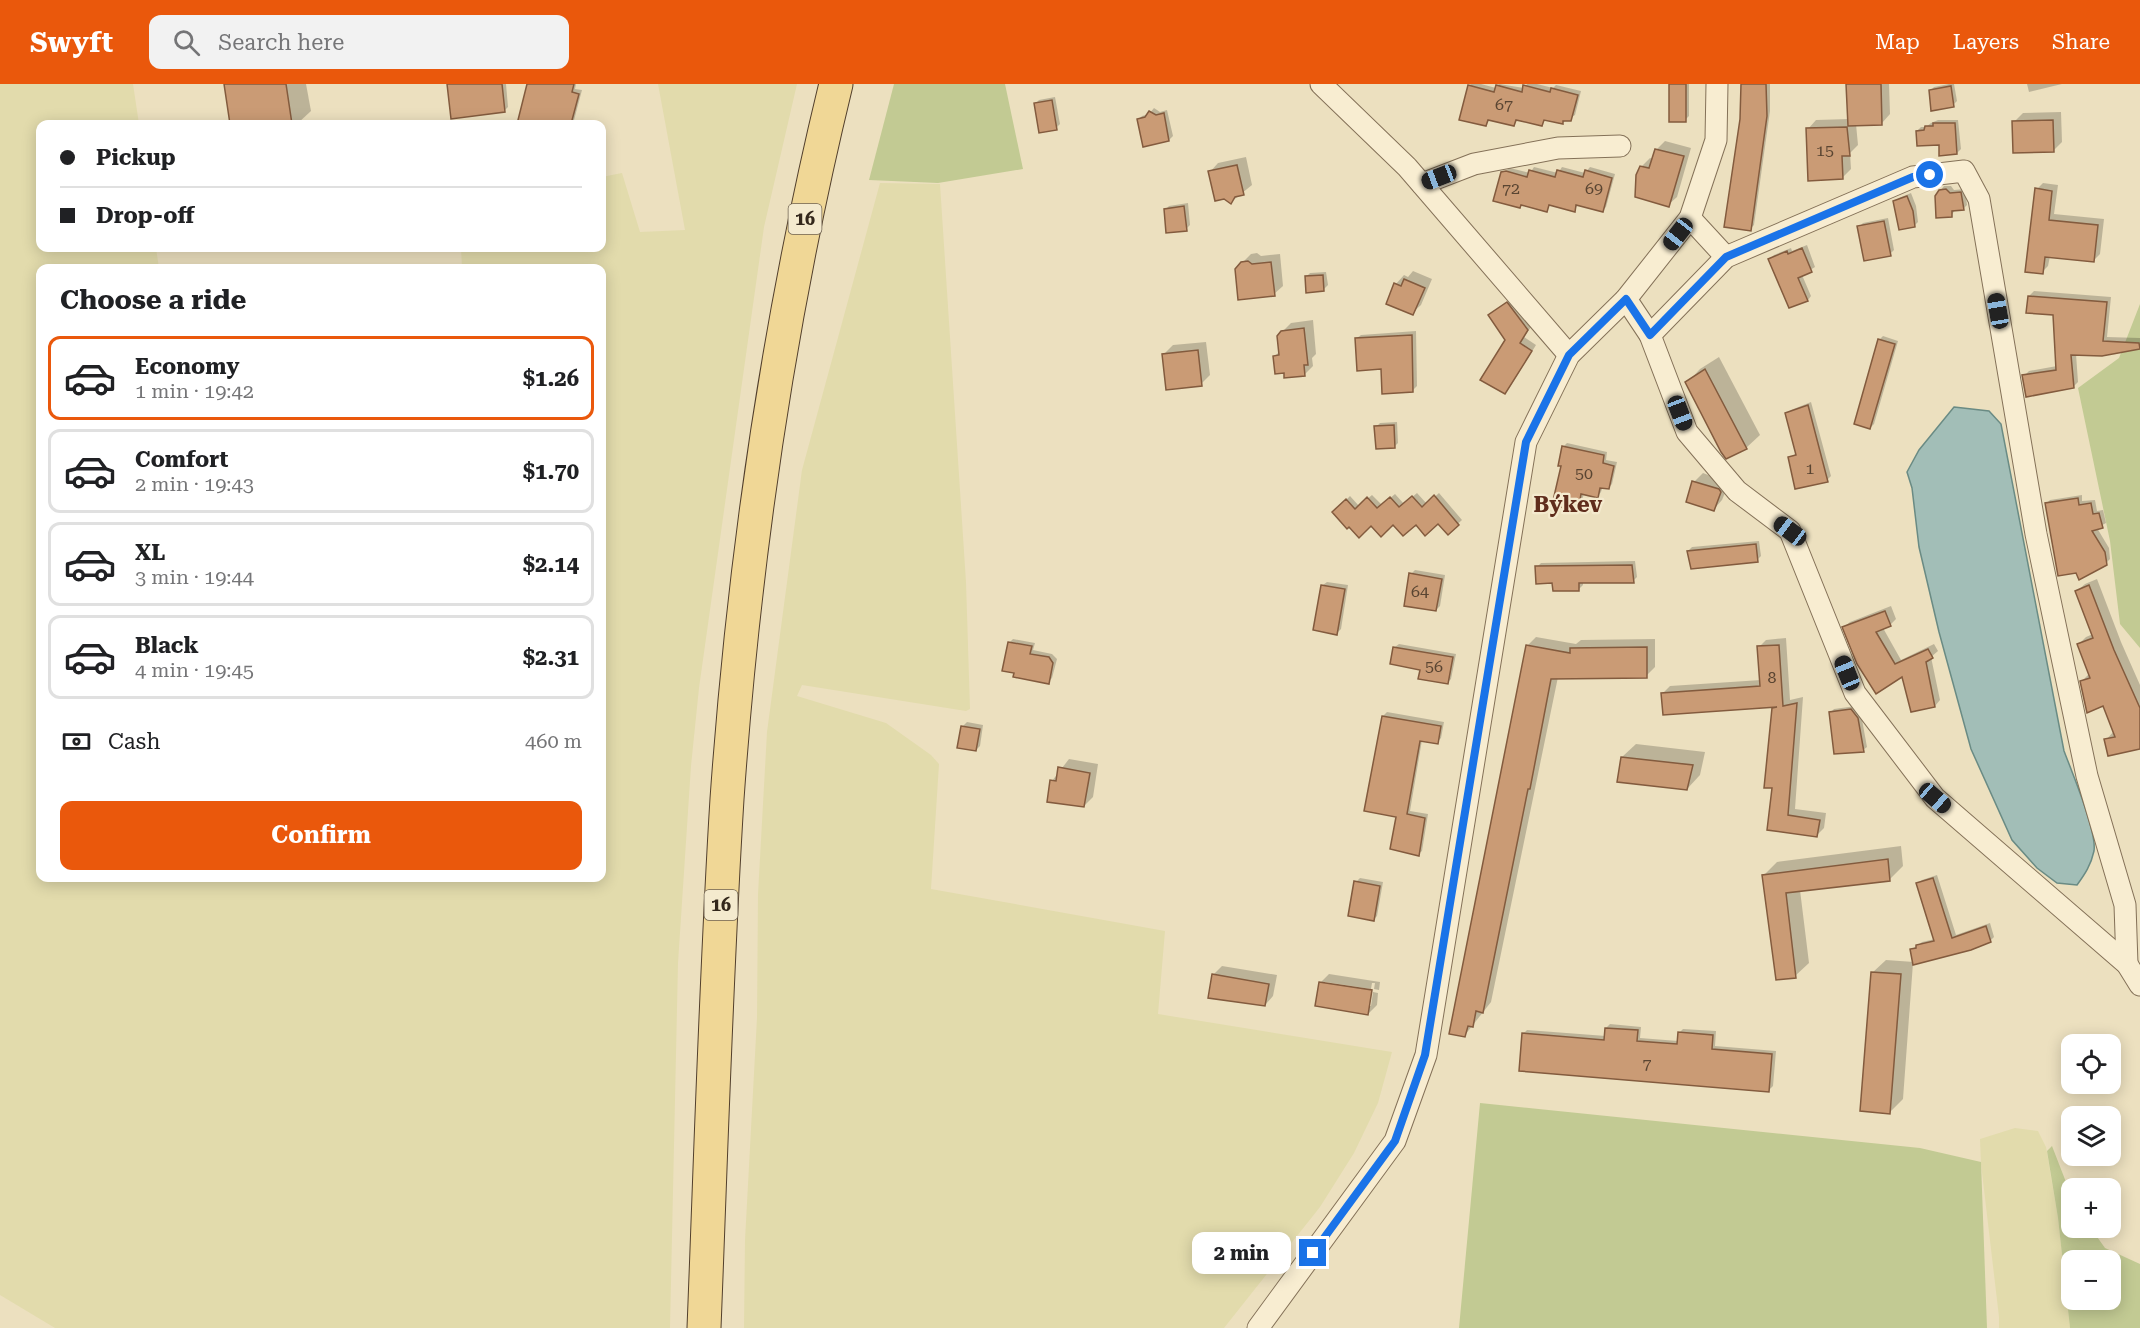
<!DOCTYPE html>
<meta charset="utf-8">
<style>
:root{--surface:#fff;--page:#f2f2f2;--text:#202124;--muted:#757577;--line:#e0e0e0;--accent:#ea580c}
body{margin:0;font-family:"Roboto Serif",serif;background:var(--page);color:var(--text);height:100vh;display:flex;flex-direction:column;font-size:22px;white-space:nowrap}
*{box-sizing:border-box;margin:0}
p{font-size:20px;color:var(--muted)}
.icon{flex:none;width:33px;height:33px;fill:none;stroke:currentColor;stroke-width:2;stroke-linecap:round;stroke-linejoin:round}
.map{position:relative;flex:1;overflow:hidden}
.panel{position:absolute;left:36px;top:180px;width:570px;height:618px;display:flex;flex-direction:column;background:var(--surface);border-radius:12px;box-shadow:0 3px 15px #0003}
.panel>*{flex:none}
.banner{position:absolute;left:36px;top:36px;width:570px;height:132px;border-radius:12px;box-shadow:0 3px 15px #0003;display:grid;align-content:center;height:132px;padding:0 24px;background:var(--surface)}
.tools{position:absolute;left:2061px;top:950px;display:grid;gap:12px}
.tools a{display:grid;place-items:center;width:60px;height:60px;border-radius:12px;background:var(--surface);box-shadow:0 3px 15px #0003;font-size:30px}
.end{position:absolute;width:27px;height:27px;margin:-14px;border:8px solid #1a73e8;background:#fff;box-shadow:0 0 0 3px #fff}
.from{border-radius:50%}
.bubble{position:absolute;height:42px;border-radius:12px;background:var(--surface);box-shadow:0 3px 15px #0003;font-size:20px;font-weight:700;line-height:42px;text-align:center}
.car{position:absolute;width:18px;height:36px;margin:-18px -9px;border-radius:8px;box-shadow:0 0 4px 2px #0007;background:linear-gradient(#222 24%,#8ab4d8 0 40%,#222 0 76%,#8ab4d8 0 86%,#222 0)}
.banner b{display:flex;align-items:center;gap:21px;height:57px;font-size:22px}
.banner b+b{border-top:2px solid var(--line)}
.banner i{width:15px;height:15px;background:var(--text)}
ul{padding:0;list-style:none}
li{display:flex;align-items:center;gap:18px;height:84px;margin:0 12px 9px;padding:0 12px;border:3px solid var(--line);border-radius:12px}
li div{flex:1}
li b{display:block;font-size:22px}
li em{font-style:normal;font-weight:700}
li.active{border-color:var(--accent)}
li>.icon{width:54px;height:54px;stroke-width:1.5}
h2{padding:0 24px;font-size:27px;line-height:72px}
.pay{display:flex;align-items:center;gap:15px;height:66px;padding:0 24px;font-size:22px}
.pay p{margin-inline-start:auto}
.cta{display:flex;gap:12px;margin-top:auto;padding:12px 24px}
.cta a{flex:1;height:69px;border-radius:12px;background:var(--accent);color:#fff;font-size:24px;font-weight:700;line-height:69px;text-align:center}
header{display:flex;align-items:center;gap:36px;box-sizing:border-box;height:84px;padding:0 30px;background:var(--accent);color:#fff}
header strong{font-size:28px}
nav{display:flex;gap:33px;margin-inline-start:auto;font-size:21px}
.search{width:420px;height:54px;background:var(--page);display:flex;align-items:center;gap:15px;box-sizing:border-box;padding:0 21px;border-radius:12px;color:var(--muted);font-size:22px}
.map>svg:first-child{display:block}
</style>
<header>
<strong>Swyft</strong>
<div class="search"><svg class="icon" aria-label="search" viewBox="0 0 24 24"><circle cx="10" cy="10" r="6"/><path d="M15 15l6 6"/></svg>Search here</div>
<nav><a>Map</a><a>Layers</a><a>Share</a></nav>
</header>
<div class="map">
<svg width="2140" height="1244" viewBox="0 0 2140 1244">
<rect width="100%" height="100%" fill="#ece0bf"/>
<!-- farmland -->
<g fill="#e2dbac">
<polygon points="0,0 133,0 139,40 40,40 40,164 156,164 159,184 40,184 40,794 602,794 602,184 462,184 461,164 602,164 602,93 622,89 640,148 685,146 658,0 797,0 764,143 699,604 691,682 678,879 670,1244 55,1244 0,1211"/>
<polygon points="880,99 940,100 966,498 970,625 966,627 802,601 797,612 886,639 931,671 939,680 931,805 1165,847 1158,930 1392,968 1378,1019 1354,1069 1320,1123 1224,1244 744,1244 745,1156 757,934 758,810 767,648 802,386"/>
<polygon points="2015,1044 2038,1047 2046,1063 2058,1134 2070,1244 1999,1244 1999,1233 1981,1080 1980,1055"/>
</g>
<!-- green -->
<g fill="#c2ca93" fill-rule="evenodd">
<polygon points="894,0 1005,0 1023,85 938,99 869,96"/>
<polygon points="2140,220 2140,564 2120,540 2110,457 2078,304 2119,274"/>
<polygon points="1480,1019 1920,1064 1981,1078 1987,1244 1459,1244"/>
<path d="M2052,1062l19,49 1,32h18l15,21 35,16v64h-70l-12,-110 -11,-67zM2072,1176h38v39h-38z"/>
</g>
<!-- water -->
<path fill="#a2beb7" stroke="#6a8b84" stroke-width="1.5" d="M1954,323l35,4 12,13 63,327c8,21 33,81 30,100 -3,14 -9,23 -17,34l-20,-2 -20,-15 -25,-28 -41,-91 -32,-117 -20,-85 -7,-59 -5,-16 12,-22z"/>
<!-- shadow -->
<g fill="#0003">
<polygon points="225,0 306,0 311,27 297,40 231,40"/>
<polygon points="448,0 506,0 508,23 504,27"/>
<polygon points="528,0 576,0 575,5 582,6 573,40 518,40"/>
<polygon points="1471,0 1481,0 1496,4 1499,0 1524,4 1527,0 1537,0 1553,4 1556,1 1581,7 1575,31 1562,39 1546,35 1541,41 1518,35 1514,41 1490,35 1486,41 1469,2"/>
<polygon points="1670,0 1689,0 1689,32 1685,36"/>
<polygon points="1742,0 1770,0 1770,27 1754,141 1750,145 1741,35"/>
<polygon points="1847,0 1889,0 1890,30 1882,39 1856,40 1858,61 1850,69 1851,85 1842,94 1808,45 1816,36 1849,35"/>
<polygon points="1949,0 1954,0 1957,17 1953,21 1930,7 1934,3"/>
<polygon points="2027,0 2062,0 2029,8"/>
<polygon points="1055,13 1060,40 1056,44 1035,20 1039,16"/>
<polygon points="1154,24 1160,28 1167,26 1173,52 1169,56 1138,36 1142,32 1149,30"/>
<polygon points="2061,28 2062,58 2053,67 2014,38 2023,29"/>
<polygon points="1938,36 1958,36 1961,65 1957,69 1917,47 1921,43 1926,43 1931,39"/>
<polygon points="1665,57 1691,64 1677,113 1668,121 1641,83 1650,74 1653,75 1656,66"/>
<polygon points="1246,73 1252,101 1231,118 1210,88 1218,79"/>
<polygon points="1534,83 1558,89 1562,83 1585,89 1590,83 1615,90 1606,123 1602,127 1579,120 1574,126 1551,120 1546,126 1522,120 1520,122 1502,89 1510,84 1530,89"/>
<polygon points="2043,99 2058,101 2054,130 2104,135 2100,170 2093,177 2050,172 2048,182 2042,188 2037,105"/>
<polygon points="1944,102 1951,102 1954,106 1965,105 1967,121 1963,125 1955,126 1951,132 1940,107"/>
<polygon points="1911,109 1916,122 1918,138 1914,142 1895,118 1899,114"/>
<polygon points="1188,119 1190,141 1186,145 1165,126 1169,122"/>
<polygon points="1888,134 1894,166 1890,170 1859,143 1863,139"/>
<polygon points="1807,161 1815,183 1802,191 1811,212 1808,216 1790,222 1770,175 1774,171 1791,164 1792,167"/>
<polygon points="1257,169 1261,172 1280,170 1283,202 1274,210 1236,185 1251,170"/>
<polygon points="1413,187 1432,195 1421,221 1412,229 1396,200 1404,191 1408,193"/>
<polygon points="1326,188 1328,201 1324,205 1306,193 1310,189"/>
<polygon points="2034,207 2111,213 2107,253 2140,254 2140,263 2076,270 2078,298 2073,303 2024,292 2029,287 2057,282 2054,229 2029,212"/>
<polygon points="1513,214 1533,240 1524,253 1536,261 1510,303 1504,309 1507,256 1490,231"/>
<polygon points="1313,236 1316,270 1312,274 1313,282 1304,291 1285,287 1275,272 1280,267 1282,248 1291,239"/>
<polygon points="1416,247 1417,302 1413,306 1382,284 1357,254 1361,251"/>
<polygon points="1883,252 1898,257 1874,340 1870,344 1879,256"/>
<polygon points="1206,258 1210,291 1201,300 1164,270 1173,261"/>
<polygon points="1719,273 1760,351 1746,364 1687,299 1700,285"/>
<polygon points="1811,318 1831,392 1827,396 1790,373 1797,369 1787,330 1791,326"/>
<polygon points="1397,338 1398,359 1394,363 1376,343 1380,339"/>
<polygon points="1567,359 1607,368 1606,376 1617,378 1612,400 1608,404 1603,402 1601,408 1598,412 1584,409 1581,421 1577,425 1563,363"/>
<polygon points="1703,389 1729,399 1722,416 1714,425 1694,398"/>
<polygon points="1417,409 1427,420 1439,409 1462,436 1448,449 1438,438 1371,440 1334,428 1350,412 1359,422 1372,411 1382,421 1395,410 1404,420"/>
<polygon points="2082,411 2082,417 2095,416 2097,427 2103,426 2106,439 2097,444 2109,464 2110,475 2106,479 2046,420 2050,416"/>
<polygon points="1759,457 1761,472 1757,476 1688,467 1692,463"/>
<polygon points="1635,477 1637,493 1633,497 1583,497 1583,501 1579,505 1554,498 1537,483 1541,479"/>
<polygon points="1415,486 1445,491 1440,522 1436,526 1411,490"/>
<polygon points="2097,495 2121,558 2140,601 2140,664 2106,656 2114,647 2104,620 2082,597 2090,589 2078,561 2086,553 2093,550 2077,507 2085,500"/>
<polygon points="1327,498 1348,501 1341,545 1337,549 1323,501"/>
<polygon points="1891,522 1896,535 1890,541 1883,544 1901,576 1934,560 1938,567 1931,573 1940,616 1935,622 1912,626 1903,591 1844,543 1850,538"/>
<polygon points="1536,553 1576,560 1581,556 1655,555 1655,583 1646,592 1558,593 1491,918 1465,951 1527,562"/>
<polygon points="1786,554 1790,616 1803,613 1795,725 1826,729 1824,744 1817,751 1768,744 1774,703 1773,625 1776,622 1663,609 1670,602 1761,596 1759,563 1766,556"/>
<polygon points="1013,555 1035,559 1033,566 1052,570 1057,575 1052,594 1048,598 1009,559"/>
<polygon points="1399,560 1456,570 1451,595 1447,599 1421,584 1395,563"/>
<polygon points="1856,622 1861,630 1867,663 1863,666 1830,629 1834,625"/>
<polygon points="1387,628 1444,638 1441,654 1437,658 1422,656 1410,727 1428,730 1422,767 1418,770 1398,732 1383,632"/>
<polygon points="967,638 983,641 980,662 976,666 963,642"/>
<polygon points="1636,660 1705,668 1700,691 1687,705 1622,673"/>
<polygon points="1069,675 1098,680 1093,713 1084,722 1052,697"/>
<polygon points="1901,762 1903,782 1890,795 1800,806 1809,879 1795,892 1764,791 1777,778"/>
<polygon points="1937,791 1956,851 1990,839 1994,853 1990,857 1913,879 1903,1015 1890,1028 1872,889 1886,876 1914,878 1911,866 1922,858 1935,855 1918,800 1922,796"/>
<polygon points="1360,794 1383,798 1377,832 1373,836 1356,798"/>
<polygon points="1222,882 1277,891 1273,912 1265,921 1213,891"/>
<polygon points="1329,890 1380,898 1379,906 1374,905 1375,899 1372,899 1371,905 1325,898 1325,901 1368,922 1371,922 1373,908 1378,909 1377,921 1368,930 1320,899"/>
<polygon points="1610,940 1641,943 1640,954 1678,957 1679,949 1683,945 1716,947 1715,962 1776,967 1773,1002 1769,1006 1523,950 1527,946 1606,952 1606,944"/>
</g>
<!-- building -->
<g fill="#ca9b75" stroke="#835b3e" stroke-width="1.5">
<polygon points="224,0 286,0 292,40 230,40"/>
<polygon points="447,0 502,0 505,28 451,35"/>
<polygon points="527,0 574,0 572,8 579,10 571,40 517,40"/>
<rect x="1669" y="0" width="17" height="38"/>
<polygon points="1741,0 1766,0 1767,32 1751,147 1724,143 1740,35"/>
<polygon points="1846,0 1881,0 1882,41 1848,42"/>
<polygon points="1468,1 1494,8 1496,1 1522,8 1523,1 1550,8 1551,4 1578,11 1571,37 1563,37 1563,40 1544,36 1542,42 1516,36 1514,42 1488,36 1486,42 1459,36"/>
<polygon points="1951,2 1954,23 1931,27 1929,6"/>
<polygon points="1052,16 1057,46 1039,49 1034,19"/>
<polygon points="1149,27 1156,31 1164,29 1169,57 1143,63 1137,35 1145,33"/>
<polygon points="2053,36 2054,68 2013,69 2012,37"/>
<polygon points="1933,39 1955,39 1957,70 1939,72 1939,61 1917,62 1916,47 1924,46 1925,42 1933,42"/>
<polygon points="1847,43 1850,72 1842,72 1843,95 1808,97 1806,44"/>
<polygon points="1655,65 1684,72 1669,123 1635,113 1636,91 1640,82 1649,84"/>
<polygon points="1237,81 1244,111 1235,113 1231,120 1224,115 1215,117 1208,87"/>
<polygon points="1529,86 1555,93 1557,86 1583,93 1585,86 1612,94 1603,128 1576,121 1575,128 1549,121 1547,128 1521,121 1520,124 1493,117 1501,88 1506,87 1527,93"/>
<polygon points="2035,104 2052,107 2049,136 2098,141 2094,178 2045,173 2043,190 2025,188"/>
<polygon points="1946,105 1950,109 1961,108 1964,126 1952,127 1952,133 1936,134 1935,112 1939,106"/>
<polygon points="1907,112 1913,127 1915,143 1899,146 1893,117"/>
<polygon points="1184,122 1187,147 1166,149 1164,125"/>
<polygon points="1884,137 1891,172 1864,177 1857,142"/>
<polygon points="1802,164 1812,188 1798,194 1808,217 1789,224 1768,175 1787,167 1788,170"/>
<polygon points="1248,177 1252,180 1271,178 1275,212 1238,216 1235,185 1241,178"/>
<polygon points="1323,191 1324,207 1306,209 1305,192"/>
<polygon points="1404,195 1425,204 1413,231 1386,220 1394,199 1401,202"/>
<polygon points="2028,212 2107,218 2103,257 2139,259 2140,265 2102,272 2071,271 2074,304 2026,313 2022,291 2056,286 2053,231 2026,229"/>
<polygon points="1507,218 1528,246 1520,259 1532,267 1505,310 1480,296 1505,256 1488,231"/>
<polygon points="1304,244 1308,281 1304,281 1305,292 1284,294 1284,289 1275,290 1273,272 1279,271 1277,252 1281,247"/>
<polygon points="1412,251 1413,308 1382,310 1381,285 1357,287 1355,254"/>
<polygon points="1878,255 1895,260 1870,345 1854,340"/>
<polygon points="1198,266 1202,302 1166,306 1162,270"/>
<polygon points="1705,285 1747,365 1726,375 1721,368 1685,298"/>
<polygon points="1808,321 1828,398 1795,405 1788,373 1796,371 1785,329"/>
<polygon points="1394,341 1395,364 1376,365 1374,342"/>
<polygon points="1562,362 1604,371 1603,379 1614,382 1609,405 1600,404 1598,414 1581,410 1578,427 1552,421 1561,382 1558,382"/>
<polygon points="1692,397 1719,405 1721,408 1714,427 1686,418"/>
<polygon points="1434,411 1459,441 1448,451 1438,440 1425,452 1416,441 1403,452 1393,441 1381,453 1371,442 1359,454 1349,443 1347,445 1332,428 1346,415 1355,425 1367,413 1377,424 1390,413 1399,423 1412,412 1422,423"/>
<polygon points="2078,414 2079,421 2091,419 2093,430 2099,429 2103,444 2092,447 2105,468 2107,481 2079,496 2076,489 2058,492 2045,419"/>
<polygon points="1756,460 1758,478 1691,485 1687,467"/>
<polygon points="1632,481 1634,499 1579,499 1579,507 1553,507 1552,499 1536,500 1535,482"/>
<polygon points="1409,489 1442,495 1436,527 1404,522"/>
<polygon points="1321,501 1345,505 1337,551 1313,546"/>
<polygon points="2089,501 2114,566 2140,624 2140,665 2108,672 2104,655 2115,653 2103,622 2087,629 2080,597 2090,594 2077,560 2093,554 2075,507"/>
<polygon points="1885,527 1891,542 1876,548 1895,580 1928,565 1933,574 1926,578 1935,623 1911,628 1902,593 1876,610 1857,580 1842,543"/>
<polygon points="1008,558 1032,562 1030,570 1049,573 1053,579 1049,600 1013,593 1014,589 1002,587"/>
<polygon points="1526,561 1570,569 1570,564 1647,563 1647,594 1551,595 1530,705 1528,705 1483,929 1476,927 1473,943 1468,942 1465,953 1449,950"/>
<polygon points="1779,561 1783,622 1797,619 1788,731 1820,736 1817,753 1767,746 1772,704 1764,704 1772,624 1777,623 1663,631 1661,609 1760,602 1757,562"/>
<polygon points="1393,563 1453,573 1448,600 1418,595 1420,586 1390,580"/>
<polygon points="1851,625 1858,634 1864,668 1834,670 1829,628"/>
<polygon points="1382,632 1441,642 1438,660 1420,657 1407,730 1425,734 1419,772 1390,765 1396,733 1364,727"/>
<polygon points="961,642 980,645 976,667 957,664"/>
<polygon points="1621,673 1693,681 1687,706 1617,698"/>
<polygon points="1058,683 1090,689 1084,723 1047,718 1050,696 1056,697"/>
<polygon points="1888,775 1890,797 1786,809 1796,894 1776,896 1762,791"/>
<polygon points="1933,794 1952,854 1986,842 1991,858 1971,866 1913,881 1910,865 1916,864 1916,861 1934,857 1916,799"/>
<polygon points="1354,797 1380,802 1374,837 1348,832"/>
<polygon points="1871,888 1901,890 1890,1030 1860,1027"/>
<polygon points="1212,890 1269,900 1265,922 1208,914"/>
<polygon points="1319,898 1372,906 1368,931 1315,922"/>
<polygon points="1605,944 1638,946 1637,957 1677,960 1678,948 1713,951 1712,965 1772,970 1769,1008 1519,987 1522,949 1604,956"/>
</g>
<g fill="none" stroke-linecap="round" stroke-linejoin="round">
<defs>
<g id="street">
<polyline points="1321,0 1407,83 1569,271"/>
<polyline points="1422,100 1474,80 1558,64 1620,62"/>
<polyline points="1690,134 1726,173"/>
<polyline points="1626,215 1650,251 1687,348 1737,407 1790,447 1855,609 1935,714 2127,880 2140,901"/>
<polyline points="1650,251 1726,173 1913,93 1964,87 1979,115 2036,450 2087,692 2125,821 2127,880"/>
<polyline points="1258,1244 1395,1057 1426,971 1526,358 1569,271 1626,215 1690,134 1716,56 1717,0"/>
</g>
<path id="primary" d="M704,1244c7,-176 12,-353 23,-529 17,-240 52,-481 109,-715"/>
</defs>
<!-- street casing -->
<use href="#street" stroke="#847158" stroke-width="23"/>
<!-- primary casing -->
<use href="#primary" stroke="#523f2c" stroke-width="35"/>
<!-- street -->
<use href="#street" stroke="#f8edd1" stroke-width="21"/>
<!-- primary -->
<use href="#primary" stroke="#f0d796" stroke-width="33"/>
</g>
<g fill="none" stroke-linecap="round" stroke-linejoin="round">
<!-- route -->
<polyline stroke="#1a73e8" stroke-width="8" points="1313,1169 1395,1057 1425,971 1526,358 1569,271 1626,215 1650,251 1726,173 1913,93 1930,91"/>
</g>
<g text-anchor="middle" stroke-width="4.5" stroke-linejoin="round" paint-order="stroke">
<!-- number labels -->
<g font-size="16" fill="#5a4532">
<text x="1504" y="26">67</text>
<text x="1825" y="72">15</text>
<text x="1511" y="110">72</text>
<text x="1594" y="110">69</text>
<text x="1810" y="390">1</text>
<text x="1584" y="395">50</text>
<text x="1420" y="513">64</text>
<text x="1434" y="588">56</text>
<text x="1772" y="599">8</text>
<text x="1647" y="985">7</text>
</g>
<!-- shield labels -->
<g fill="#f4eace" stroke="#6e6251" stroke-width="1.5">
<rect x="788.5" y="120" width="33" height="30" rx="4.5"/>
<rect x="704.5" y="806" width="33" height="30" rx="4.5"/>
</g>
<g font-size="18" font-weight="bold" fill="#34281c">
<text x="805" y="141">16</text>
<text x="721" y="827">16</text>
</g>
<!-- quarter labels -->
<g font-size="22" font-weight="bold" fill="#5f2d1c" stroke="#f4eace">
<text x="1568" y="428">Býkev</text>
</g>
</g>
</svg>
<div class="tools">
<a><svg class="icon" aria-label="locate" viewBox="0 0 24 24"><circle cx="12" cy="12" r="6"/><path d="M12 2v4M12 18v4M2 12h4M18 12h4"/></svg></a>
<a><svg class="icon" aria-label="layers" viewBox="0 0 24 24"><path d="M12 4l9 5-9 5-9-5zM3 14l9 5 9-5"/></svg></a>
<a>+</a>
<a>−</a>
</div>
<i class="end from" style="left:1930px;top:91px"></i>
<i class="end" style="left:1313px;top:1169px"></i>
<div class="bubble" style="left:1192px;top:1148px;width:99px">2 min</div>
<i class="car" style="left:1439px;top:93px;rotate:249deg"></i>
<i class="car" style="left:1678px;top:150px;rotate:218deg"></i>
<i class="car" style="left:1998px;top:227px;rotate:350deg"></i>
<i class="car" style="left:1680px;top:329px;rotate:159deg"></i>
<i class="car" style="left:1790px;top:447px;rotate:307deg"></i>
<i class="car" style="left:1847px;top:589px;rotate:338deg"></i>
<i class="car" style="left:1935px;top:714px;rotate:131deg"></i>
<div class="banner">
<b><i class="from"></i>Pickup</b>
<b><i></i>Drop-off</b>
</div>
<section class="panel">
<h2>Choose a ride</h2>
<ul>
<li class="active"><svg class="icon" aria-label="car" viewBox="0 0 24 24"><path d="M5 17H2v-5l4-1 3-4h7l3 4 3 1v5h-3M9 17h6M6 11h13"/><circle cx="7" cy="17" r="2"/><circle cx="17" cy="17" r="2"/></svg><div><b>Economy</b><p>1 min · 19:42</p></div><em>$1.26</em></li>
<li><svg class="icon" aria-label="car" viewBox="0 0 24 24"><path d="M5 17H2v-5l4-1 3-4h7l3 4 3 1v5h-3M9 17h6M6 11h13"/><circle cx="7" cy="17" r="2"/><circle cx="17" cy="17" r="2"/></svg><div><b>Comfort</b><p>2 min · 19:43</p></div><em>$1.70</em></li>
<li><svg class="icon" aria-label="car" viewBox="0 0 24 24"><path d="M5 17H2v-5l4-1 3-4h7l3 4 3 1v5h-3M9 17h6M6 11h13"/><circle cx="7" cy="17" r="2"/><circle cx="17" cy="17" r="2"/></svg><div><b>XL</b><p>3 min · 19:44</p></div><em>$2.14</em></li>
<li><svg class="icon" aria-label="car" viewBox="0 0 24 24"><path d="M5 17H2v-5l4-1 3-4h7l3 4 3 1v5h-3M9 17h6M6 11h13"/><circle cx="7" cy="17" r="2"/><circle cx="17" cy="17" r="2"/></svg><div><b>Black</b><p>4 min · 19:45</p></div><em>$2.31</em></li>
</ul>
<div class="pay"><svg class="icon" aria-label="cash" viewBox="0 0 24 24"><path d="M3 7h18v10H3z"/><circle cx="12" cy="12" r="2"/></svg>Cash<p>460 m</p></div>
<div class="cta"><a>Confirm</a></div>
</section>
</div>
